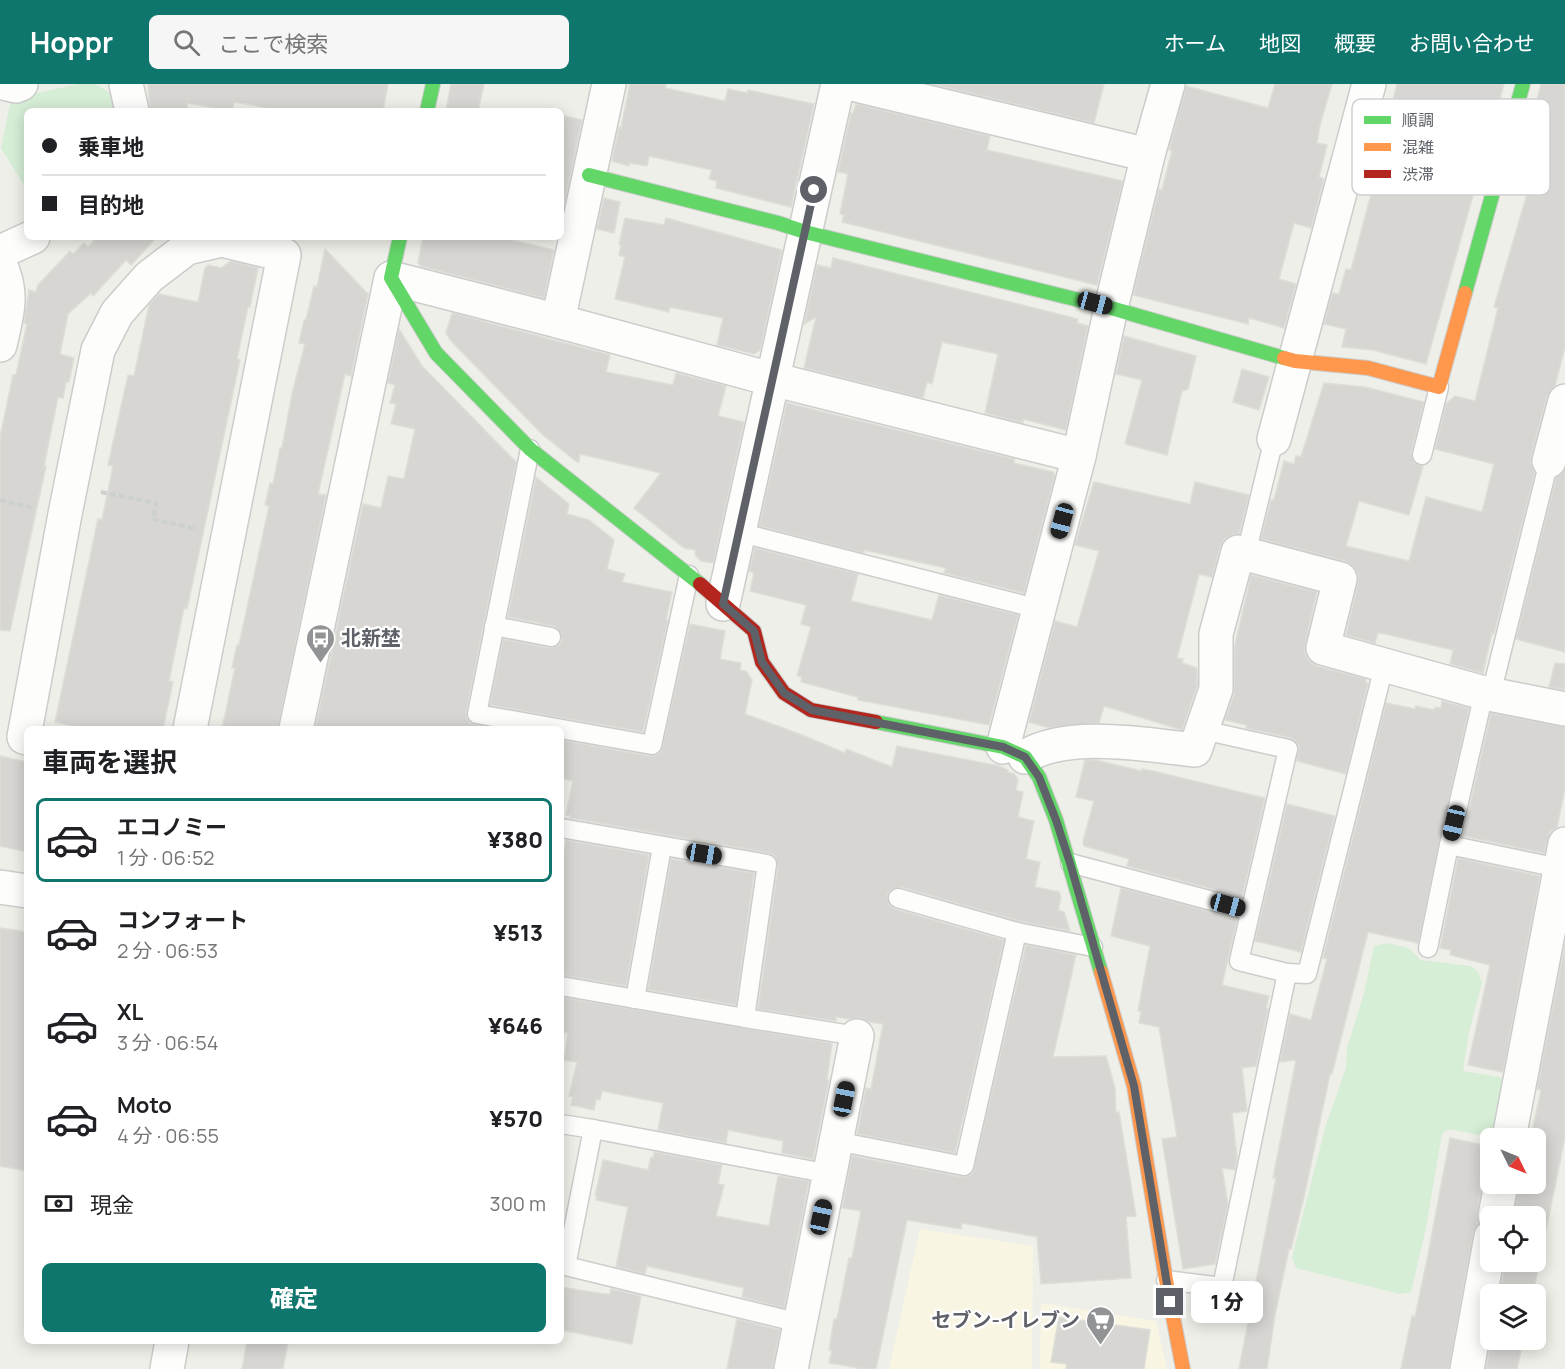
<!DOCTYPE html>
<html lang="ja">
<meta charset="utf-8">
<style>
:root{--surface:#fff;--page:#f6f6f6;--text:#202124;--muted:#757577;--line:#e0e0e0;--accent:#0f766e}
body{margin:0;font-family:Manrope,"Noto Sans JP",sans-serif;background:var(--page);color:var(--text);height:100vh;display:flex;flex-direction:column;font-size:22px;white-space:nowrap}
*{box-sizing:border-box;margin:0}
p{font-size:20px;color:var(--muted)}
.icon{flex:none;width:33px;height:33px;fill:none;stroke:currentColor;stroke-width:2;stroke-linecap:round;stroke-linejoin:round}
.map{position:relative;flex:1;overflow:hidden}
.side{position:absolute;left:24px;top:642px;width:540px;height:618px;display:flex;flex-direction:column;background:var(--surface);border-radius:9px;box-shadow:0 3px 15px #0003}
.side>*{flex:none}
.banner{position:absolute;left:24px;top:24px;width:540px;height:132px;border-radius:9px;box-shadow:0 3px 15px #0003;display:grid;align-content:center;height:132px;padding:0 18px;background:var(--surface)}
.needle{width:39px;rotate:133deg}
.buttons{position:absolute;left:1480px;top:1044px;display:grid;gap:12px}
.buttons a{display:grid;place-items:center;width:66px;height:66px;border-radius:9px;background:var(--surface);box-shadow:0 3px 15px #0003;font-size:30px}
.end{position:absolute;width:27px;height:27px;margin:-14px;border:8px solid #5e6168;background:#fff;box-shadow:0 0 0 3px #fff}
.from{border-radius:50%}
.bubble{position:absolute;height:42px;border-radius:9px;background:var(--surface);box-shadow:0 3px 15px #0003;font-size:20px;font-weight:800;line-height:42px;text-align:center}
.car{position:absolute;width:18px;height:36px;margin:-18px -9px;border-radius:8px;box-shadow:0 0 4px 2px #0007;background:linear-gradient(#222 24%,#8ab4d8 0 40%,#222 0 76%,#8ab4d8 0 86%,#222 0)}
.banner b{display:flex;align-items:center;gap:21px;height:57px;font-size:22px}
.banner b+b{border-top:2px solid var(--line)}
.banner i{width:15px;height:15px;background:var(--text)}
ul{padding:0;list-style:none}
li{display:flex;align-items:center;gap:18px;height:84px;margin:0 12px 9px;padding:0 6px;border:3px solid transparent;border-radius:9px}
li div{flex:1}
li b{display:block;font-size:22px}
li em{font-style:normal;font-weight:800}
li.selected{border-color:var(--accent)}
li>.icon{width:54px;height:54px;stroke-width:1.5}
h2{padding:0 18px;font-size:27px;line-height:72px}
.pay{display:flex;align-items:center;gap:15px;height:66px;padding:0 18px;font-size:22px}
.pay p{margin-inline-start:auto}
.primary-button{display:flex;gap:12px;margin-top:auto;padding:12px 18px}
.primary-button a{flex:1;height:69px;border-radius:9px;background:var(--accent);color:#fff;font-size:24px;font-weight:800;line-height:69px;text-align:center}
header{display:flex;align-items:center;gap:36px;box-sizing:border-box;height:84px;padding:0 30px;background:var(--accent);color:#fff}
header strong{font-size:28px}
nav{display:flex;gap:33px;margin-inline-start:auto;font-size:21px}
.search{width:420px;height:54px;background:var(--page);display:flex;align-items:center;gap:15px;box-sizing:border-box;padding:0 21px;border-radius:9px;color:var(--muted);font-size:22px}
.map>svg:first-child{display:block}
</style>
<header>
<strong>Hoppr</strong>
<div class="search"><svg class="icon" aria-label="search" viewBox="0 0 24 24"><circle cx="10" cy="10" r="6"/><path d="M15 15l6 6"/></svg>ここで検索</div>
<nav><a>ホーム</a><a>地図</a><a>概要</a><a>お問い合わせ</a></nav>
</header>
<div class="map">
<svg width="1565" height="1285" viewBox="0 0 1565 1285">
<rect width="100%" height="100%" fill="#efefe9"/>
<!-- commercial -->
<g fill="#f8f6e3">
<polygon points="920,1145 1033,1162 1032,1285 889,1285"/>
<polygon points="1041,1219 1156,1237 1167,1285 1040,1285"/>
</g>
<!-- green -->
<g fill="#d6edd6">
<polygon points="78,0 95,0 109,8 117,27 27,27 27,106 1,64 11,15"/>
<polygon points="1388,859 1408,864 1421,876 1471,882 1478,888 1482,899 1469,948 1463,987 1500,993 1505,998 1492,1052 1483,1052 1450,1045 1442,1049 1426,1144 1411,1208 1400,1210 1296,1184 1292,1173 1326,1041 1346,984 1347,964 1364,909 1374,862"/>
</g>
<!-- building -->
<g fill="#d7d6d3" stroke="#deded8" stroke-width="1.5">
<polygon points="148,0 388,0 383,27 286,27 234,18 232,27 187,19 188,27 150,27"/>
<polygon points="451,0 484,0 478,27 446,27"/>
<polygon points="630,0 666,0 665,4 725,17 728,5 747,9 748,6 814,20 791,123 716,104 717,97 709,95 712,86 649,72 647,82 629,79 629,82 612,77 619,43 621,44"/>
<polygon points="932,0 1104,0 1094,39"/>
<polygon points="1275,0 1332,0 1320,41 1317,59 1327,61 1319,93 1324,95 1311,144 1294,139 1279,195 1296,200 1284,244 1249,234 1248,240 1133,211 1159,105 1162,106 1172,67 1169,66 1186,2 1268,24"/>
<polygon points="1397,0 1504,0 1426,280 1373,266 1342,263 1346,245 1324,240 1332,209 1339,210 1346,185 1351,186 1395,20 1392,20"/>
<polygon points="1541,0 1565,0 1565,263 1555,302 1547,312 1531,372 1531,381 1535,388 1494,550 1492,549 1483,589 1450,580 1453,566 1381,549 1378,549 1375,559 1346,551 1358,499 1358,490 1353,482 1345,477 1261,455 1271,416 1274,416 1284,377 1294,380 1296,372 1301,373 1324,299 1365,303 1424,318 1411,369 1414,379 1423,382 1409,431 1359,417 1346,462 1409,477 1426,413 1482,428 1494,380 1435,365 1446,320 1455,312 1475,317 1498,224 1494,223 1531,96 1517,93"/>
<polygon points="856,20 990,52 987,66 1123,97 1097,201 842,138 844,131 840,130 848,90 838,88 851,29 853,29"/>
<polygon points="561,31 582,36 561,134"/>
<polygon points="604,114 620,118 614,149 597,145"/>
<polygon points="625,134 664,141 666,134 782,166 760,266 754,270 717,261 723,234 670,223 669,228 615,215 625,173 619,171 621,161 619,160"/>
<polygon points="97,153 157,153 131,181 126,176 93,212 91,209 68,230 60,270 74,274 69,298 66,298 63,314 58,313 44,382 46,382 10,547 0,546 0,353 13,291 16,291 27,240 24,239 29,206 36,208 38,201 70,167 73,170 84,159 88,163"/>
<polygon points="423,153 512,153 512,156 554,166 544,214 420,182 420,180 418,179"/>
<polygon points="325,165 368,210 351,292 345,290 318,410 326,411 278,645 222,645 235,584 232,584 237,561 239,561 269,422 265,421 270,399 273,400 280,364 282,364 292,310 305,260 299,259 304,236 306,236 314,202 317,203"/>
<polygon points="833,174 1078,235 1077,239 1088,242 1066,346 1023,335 1023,339 985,329 998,270 942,258 932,300 927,298 923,314 804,284 816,233 804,240 817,181 831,184"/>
<polygon points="231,177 258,184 250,223 248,223 237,275 240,276 187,525 184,524 169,597 173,598 163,645 86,645 55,638 98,435 102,436 113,382 108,381 128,291 134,292 149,221 159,210 198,218 205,184 208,181 221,184"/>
<polygon points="452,229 610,271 606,288 673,301 676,289 726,302 718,332 744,338 713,479 701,477 695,471 696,466 684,464 634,424 661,389 580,370 579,378 577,378 543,351 451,257 446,249"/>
<polygon points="399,245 422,282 516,378 466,628 467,634 470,639 497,645 315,645 363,420 381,424 388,392 404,395 415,345 391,340 396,320 390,319 395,301 388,299"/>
<polygon points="1124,252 1196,272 1188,305 1182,307 1167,371 1125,360 1142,296 1116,290"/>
<polygon points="1242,285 1269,293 1259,326 1233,318"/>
<polygon points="787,319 1014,375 1014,379 1053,388 1055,391 1024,509 944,489 946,484 864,466 864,469 759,442"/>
<polygon points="1565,386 1565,568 1516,555 1556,394"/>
<polygon points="536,393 569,420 567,430 589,436 614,456 607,485 625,490 622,498 672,508 666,536 668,536 643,648 490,621 503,555 549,564 559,561 562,556 561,549 554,542 508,533"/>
<polygon points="1094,398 1190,420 1195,398 1249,411 1239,450 1233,450 1224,455 1220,463 1212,493 1199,490 1177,574 1183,575 1182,579 1197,584 1197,602 1182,646 1104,622 1099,639 1049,644 1029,638 1055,537 1077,543 1099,467 1075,461"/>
<polygon points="755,464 858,490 851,517 932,536 939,511 1018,531 989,641 858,616 858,613 801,598 802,593 797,592 811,543 801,540 806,521 750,507 754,489 749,487"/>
<polygon points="1251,491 1317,508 1305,560 1305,570 1309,577 1317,582 1366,595 1365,598 1368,599 1346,690 1297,677 1299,662 1296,657 1291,654 1246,644 1247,641 1225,636 1234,611 1235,561"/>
<polygon points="690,540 725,547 720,575 741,579 740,586 746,587 752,596 745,630 802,651 845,669 846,665 892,683 897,662 999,682 1008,686 1007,688 1014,690 1018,695 1016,706 1023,708 1018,733 1034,737 1026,775 1040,778 1035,803 1059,808 1061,814 1058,826 1064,828 1070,847 1020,837 901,803 891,806 887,811 890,821 895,825 1004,856 955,1069 857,1050 866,1004 871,1005 883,940 870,938 860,934 850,935 836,933 836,937 758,925 778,782 775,772 769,769 570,734 571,732 566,731 573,697 561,694 561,656 650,672 656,671 661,668"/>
<polygon points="1555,579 1565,580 1565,606 1549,603"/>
<polygon points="1442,617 1469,624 1418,859 1368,848 1332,990 1330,990 1304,1113 1291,1165 1289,1165 1275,1231 1267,1285 1239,1285 1276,1094 1273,1094 1296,976 1280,978 1290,930 1311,936 1327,875 1323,874 1386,619 1415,625 1416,622 1434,626 1435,623 1441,624"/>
<polygon points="1491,629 1565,643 1565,705 1557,743 1550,748 1544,769 1463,752"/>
<polygon points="0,672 27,678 27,768 0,762"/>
<polygon points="1085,676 1096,676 1141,687 1142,685 1157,688 1265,714 1242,813 1127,782 1129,775 1084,762 1083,757 1094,717 1076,713"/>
<polygon points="1287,720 1335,732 1301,868 1255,857"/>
<polygon points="566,756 649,771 626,902 561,891 561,784"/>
<polygon points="1458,774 1540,792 1503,988 1468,981 1490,881 1450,871 1451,866 1440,864"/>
<polygon points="671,775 754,789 736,921 648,906"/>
<polygon points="1121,804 1237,835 1222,901 1269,912 1266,924 1268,925 1256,982 1242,984 1247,1027 1232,1029 1237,1073 1235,1086 1222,1084 1228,1120 1215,1180 1183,1185 1162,1055 1177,1053 1159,943 1139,939 1141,927 1138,927 1150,862 1111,852"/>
<polygon points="0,844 27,848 27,1087 0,1082"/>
<polygon points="1565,860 1565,1053 1533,1210 1500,1210 1506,1178 1536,1178 1536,1132 1514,1132 1519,1100 1536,1100 1536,1054 1531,1053 1541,1006 1537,1005"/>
<polygon points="1026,861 1076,871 1053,973 1106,972 1115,1004 1116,1029 1119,1028 1136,1132 1126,1133 1131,1194 1041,1200 1037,1153 962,1139 961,1145 907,1136 876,1285 864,1285 829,1279 832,1266 829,1266 834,1235 837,1235 849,1174 852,1174 861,1127 842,1124 852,1072 962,1093 968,1092 973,1089"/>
<polygon points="561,913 832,959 827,996 829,996 813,1075 782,1069 783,1057 728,1046 726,1059 658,1046 663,1019 602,1007 600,1016 596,1015 594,1026 571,1021 573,1013 569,1012 577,978 564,976 568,949 561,948"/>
<polygon points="1450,1054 1488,1062 1480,1100 1482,1100 1477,1129 1478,1140 1473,1150 1449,1285 1401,1285 1412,1232 1415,1233 1427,1176"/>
<polygon points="654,1068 722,1081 718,1100 724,1101 716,1132 769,1142 778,1092 809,1097 784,1224 742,1213 744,1204 647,1182 645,1190 616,1183 628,1123 596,1116 597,1112 595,1112 603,1076 648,1086 651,1073 653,1074"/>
<polygon points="561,1203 604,1210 610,1210 611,1205 641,1212 632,1260 561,1246"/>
<polygon points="1059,1233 1150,1246 1144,1285 1066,1285 1067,1280 1051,1278"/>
<polygon points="737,1235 780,1246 772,1285 727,1285"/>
<polygon points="1491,1256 1522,1262 1517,1285 1486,1285"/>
<polygon points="247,1257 288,1257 283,1285 242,1285"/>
</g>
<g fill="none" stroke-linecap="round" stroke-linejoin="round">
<defs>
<g id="lane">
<polyline points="530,365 477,630 652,661 689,491"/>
<polyline points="1422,371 1439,303"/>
<polyline points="738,448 1039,525"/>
<polyline points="1246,470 1274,355"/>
<polyline points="494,542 551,553"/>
<polyline points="1484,609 1449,761 1559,784"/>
<polyline points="1491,610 1549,377 1556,378"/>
<polyline points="1203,646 1288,665 1239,877 1287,889"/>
<polyline points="561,744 767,780 745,934 857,952"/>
<polyline points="1070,779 1250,827"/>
<polyline points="898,814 1017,848 1093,863"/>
<polyline points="1428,864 1449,761"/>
<polyline points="561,902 745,934"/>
<polyline points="635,915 662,763"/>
<polyline points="561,1040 593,1045"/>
<polyline points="836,1057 964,1082 1017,848"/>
<polyline points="1166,1196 1222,1203 1287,889 1307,890 1384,582"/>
<polyline points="800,1239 566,1182 593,1045 830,1090"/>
</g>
<g id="street">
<polyline points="7,0 16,2 21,0"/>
<polyline points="126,0 132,27"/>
<polyline points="852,0 1148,71"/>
<polyline points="0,168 33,153"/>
<path d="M0,180c14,30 7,50 0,81"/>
<polyline points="558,237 609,0"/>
<polyline points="1274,355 1369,0"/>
<polyline points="1549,377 1565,317"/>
<polyline points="723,520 838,0"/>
<polyline points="296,645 391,194 558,237 756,291 1079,372"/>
<polyline points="27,654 24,653 65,430 98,266 117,229 149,193 187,164 222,156 284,171 190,645"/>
<polyline points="1003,663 1079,372 1111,224 1148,71 1168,0"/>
<path d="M1025,673c41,-27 123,-12 170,-7l21,-61v-55l22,-82 102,27 -17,69 161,45 81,16"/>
<polyline points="0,803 27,807"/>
<polyline points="1509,1054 1565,760"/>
<polyline points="1495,1132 1501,1100"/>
<polyline points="167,1285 172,1257"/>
<polyline points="791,1285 857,952"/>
<polyline points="1467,1285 1491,1153"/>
</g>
<g id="fast">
<polyline points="427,27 433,0"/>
<polyline points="589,91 778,139 805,148 1111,224 1284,274"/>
<polyline points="400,153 391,194 436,269 530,365 700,500"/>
<polyline points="1465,209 1523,0"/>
<polyline points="876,638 1003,663 1025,673 1039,693 1056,736 1101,888"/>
</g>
<g id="slow">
<polyline points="1284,274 1295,277 1368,284 1439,303 1465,209"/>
<polyline points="1101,888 1134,1002 1166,1196 1183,1285"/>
</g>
<polyline id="jam" points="700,500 754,547 762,578 784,609 811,626 876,638"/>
</defs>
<!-- lane casing -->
<use href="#lane" stroke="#cccdcb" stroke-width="21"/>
<!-- street casing -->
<use href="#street" stroke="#cccdcb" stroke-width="36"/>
<!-- fast casing -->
<use href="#fast" stroke="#cbcccb" stroke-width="16"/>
<!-- slow casing -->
<use href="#slow" stroke="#cbcccb" stroke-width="16"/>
<!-- jam casing -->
<use href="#jam" stroke="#cbcccb" stroke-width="16"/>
<!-- path -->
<g stroke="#ccd1ce" stroke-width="4" stroke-dasharray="6 3" stroke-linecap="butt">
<polyline points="101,408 156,419 153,435 197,445"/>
<polyline points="0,416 34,424"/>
</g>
<!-- lane -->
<use href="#lane" stroke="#fdfdfc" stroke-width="18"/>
<!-- street -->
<use href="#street" stroke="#fdfdfc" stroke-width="33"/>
<!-- fast -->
<use href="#fast" stroke="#63d668" stroke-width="14"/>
<!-- slow -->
<use href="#slow" stroke="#ff974d" stroke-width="14"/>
<!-- jam -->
<use href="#jam" stroke="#b3261e" stroke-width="14"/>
</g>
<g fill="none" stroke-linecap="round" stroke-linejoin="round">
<!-- route -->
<polyline stroke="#5e6168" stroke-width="8" points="814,106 723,520 754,547 762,578 784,609 812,626 1003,663 1025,673 1039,693 1056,736 1070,779 1134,1002 1170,1218"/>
</g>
<!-- icons -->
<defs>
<symbol id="bus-pin" viewBox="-11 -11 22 30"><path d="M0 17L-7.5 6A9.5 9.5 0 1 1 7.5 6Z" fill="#919395" stroke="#fff"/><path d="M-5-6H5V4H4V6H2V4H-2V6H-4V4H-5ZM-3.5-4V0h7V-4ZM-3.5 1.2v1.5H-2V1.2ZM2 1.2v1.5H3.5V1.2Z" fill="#fff"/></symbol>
<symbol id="supermarket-pin" viewBox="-11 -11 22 30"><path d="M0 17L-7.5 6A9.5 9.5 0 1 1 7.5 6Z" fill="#919395" stroke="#fff"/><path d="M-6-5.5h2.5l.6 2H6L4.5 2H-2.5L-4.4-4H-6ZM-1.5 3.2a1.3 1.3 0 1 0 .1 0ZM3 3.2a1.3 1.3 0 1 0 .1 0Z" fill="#fff"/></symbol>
</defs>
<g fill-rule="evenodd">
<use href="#bus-pin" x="304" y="538" width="33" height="45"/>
<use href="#supermarket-pin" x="1084" y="1220" width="33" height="45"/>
</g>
<g text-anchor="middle" stroke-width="4.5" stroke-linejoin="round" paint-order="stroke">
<!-- poi labels -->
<g font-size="20" font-weight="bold" fill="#5e6168" stroke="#fff" text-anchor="start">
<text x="341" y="561">北新埜</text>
<text x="1080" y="1243" text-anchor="end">セブン-イレブン</text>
</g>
</g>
<!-- legend -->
<rect x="1352" y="15" width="198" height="96" rx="9" fill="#fff" stroke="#cfd0d2" stroke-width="1.5"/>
<rect x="1364" y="32" width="27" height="8" fill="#63d668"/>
<rect x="1364" y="59" width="27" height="8" fill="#ff974d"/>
<rect x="1364" y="86" width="27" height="8" fill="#b3261e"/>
<g font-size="16" fill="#5e6168">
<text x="1402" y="42">順調</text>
<text x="1402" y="69">混雑</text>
<text x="1402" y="96">渋滞</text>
</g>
</svg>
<div class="buttons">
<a><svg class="needle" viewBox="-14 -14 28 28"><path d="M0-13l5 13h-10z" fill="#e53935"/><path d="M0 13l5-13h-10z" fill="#757577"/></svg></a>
<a><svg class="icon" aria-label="locate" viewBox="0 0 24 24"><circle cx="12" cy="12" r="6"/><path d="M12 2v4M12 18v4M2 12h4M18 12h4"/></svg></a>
<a><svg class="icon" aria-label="layers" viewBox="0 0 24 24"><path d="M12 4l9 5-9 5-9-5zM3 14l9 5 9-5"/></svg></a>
</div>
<i class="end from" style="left:814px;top:106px"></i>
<i class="end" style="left:1170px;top:1218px"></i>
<div class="bubble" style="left:1191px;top:1197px;width:72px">1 分</div>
<i class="car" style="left:1095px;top:219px;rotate:105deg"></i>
<i class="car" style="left:1062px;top:437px;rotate:195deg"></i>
<i class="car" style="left:1454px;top:739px;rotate:193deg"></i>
<i class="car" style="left:704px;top:770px;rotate:100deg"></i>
<i class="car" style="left:1228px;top:821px;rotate:105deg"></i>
<i class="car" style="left:844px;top:1015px;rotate:11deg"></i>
<i class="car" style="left:821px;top:1133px;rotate:12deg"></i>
<div class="banner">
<b><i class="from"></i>乗車地</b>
<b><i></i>目的地</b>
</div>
<section class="side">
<h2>車両を選択</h2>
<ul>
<li class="selected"><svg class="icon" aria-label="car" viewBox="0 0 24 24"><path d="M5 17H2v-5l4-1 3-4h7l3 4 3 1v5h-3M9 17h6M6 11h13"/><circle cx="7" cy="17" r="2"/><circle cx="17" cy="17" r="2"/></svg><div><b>エコノミー</b><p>1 分 · 06:52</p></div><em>¥380</em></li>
<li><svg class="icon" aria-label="car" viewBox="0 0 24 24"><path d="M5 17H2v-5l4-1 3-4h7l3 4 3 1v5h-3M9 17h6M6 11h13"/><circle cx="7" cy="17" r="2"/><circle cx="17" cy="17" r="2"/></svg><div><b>コンフォート</b><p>2 分 · 06:53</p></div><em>¥513</em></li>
<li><svg class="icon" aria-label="car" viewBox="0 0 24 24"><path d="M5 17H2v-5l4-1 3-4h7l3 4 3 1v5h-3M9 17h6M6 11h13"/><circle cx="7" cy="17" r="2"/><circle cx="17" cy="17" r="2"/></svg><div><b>XL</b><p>3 分 · 06:54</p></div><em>¥646</em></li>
<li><svg class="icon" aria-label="car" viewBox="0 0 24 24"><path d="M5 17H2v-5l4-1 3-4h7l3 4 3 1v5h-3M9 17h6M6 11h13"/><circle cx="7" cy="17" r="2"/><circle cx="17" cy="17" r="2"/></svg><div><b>Moto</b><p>4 分 · 06:55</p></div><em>¥570</em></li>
</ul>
<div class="pay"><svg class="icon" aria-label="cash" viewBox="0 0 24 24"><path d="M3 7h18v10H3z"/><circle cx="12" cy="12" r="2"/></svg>現金<p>300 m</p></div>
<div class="primary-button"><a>確定</a></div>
</section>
</div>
